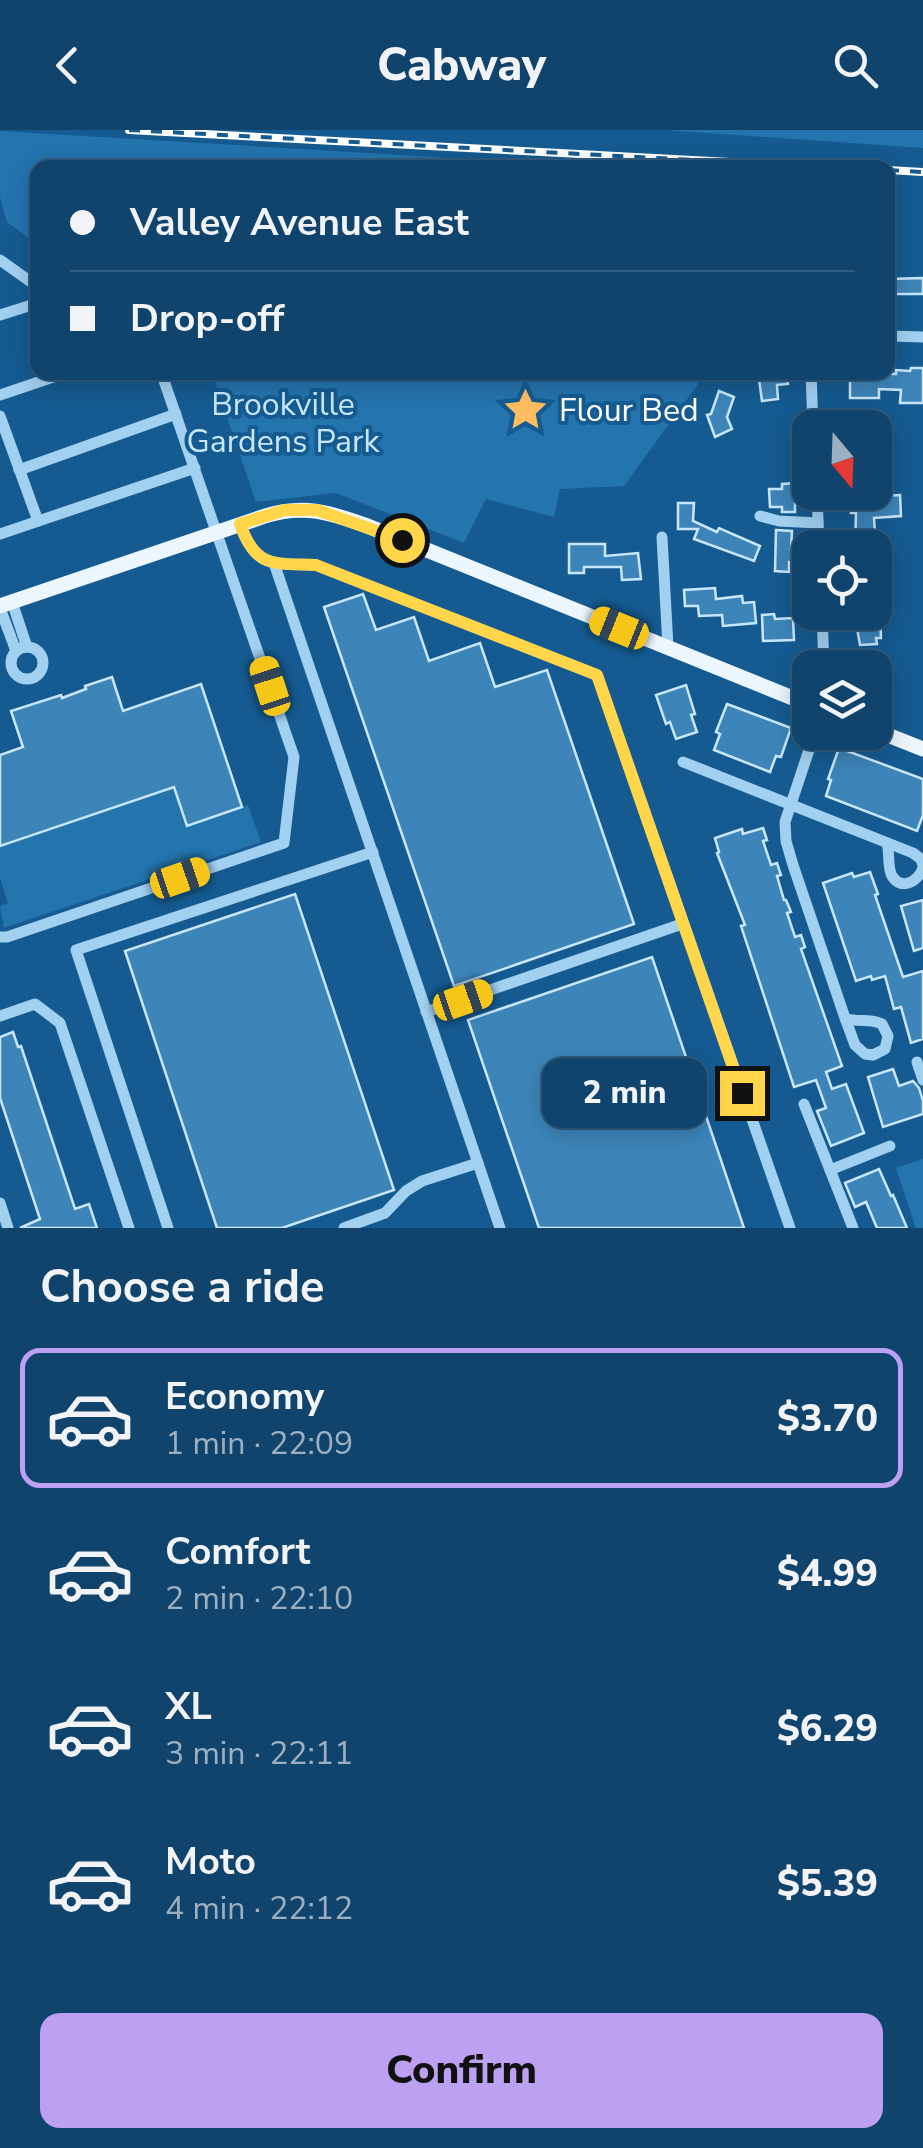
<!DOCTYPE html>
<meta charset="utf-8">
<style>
:root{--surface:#10446d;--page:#1e4e75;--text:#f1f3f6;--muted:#9cb0c2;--line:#305c80;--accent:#bca0f2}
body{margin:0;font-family:"Nunito Sans",sans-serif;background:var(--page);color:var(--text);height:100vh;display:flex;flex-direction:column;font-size:38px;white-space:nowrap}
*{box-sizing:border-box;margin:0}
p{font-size:32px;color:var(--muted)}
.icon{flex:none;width:55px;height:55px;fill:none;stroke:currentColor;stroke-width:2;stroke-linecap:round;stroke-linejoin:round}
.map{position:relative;height:1098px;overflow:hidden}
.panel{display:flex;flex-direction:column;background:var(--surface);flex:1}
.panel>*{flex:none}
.top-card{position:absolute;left:30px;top:30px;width:865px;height:220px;border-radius:20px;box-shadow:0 5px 25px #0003,0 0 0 2px var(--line);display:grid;align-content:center;height:220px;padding:0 40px;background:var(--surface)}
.needle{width:65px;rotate:161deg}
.buttons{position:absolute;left:792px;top:280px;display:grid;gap:20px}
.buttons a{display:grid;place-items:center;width:100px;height:100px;border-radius:20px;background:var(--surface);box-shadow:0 5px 25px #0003,0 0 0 2px var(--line);font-size:50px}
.end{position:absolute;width:45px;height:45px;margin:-22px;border:12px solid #ffd54a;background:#111;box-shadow:0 0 0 5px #111}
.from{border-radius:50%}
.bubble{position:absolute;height:70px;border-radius:20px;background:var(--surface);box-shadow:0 5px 25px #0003,0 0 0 2px var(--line);font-size:32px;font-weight:800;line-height:70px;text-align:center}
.car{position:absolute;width:30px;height:60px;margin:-30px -15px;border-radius:12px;box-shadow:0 0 8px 2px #0007;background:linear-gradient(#f5c518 24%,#345 0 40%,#f5c518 0 76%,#345 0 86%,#f5c518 0)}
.top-card b{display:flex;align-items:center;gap:35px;height:95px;font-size:38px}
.top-card b+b{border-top:2px solid var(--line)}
.top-card i{width:25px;height:25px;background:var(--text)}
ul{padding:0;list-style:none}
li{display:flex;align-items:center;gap:30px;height:140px;margin:0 20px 15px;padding:0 20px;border:5px solid transparent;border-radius:20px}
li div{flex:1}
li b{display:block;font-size:38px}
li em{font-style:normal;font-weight:800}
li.active{border-color:var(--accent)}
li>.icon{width:90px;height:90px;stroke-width:1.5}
h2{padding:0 40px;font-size:45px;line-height:120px}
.action{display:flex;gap:20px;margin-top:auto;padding:20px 40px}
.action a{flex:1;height:115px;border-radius:20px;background:var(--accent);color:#111;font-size:40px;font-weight:800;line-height:115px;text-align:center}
header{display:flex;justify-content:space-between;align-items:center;height:130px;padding:0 40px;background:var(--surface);font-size:45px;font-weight:800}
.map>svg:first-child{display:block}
</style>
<header><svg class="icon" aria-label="back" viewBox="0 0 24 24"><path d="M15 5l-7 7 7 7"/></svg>Cabway<svg class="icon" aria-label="search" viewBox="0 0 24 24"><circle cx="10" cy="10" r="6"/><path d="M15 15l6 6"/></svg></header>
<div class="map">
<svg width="923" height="1098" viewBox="0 0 923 1098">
<rect width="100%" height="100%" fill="#155b91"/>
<!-- green -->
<g fill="#2474ae">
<polygon points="665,0 923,0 923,18"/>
<polygon points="0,1 603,37 38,38 37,114 7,92 0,67"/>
<polygon points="212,243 212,242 706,243 624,356 560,359 554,387 486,369 464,413 336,363 256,372"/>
<polygon points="174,657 187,696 248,675 261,712 4,798 0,776 8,773 0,748 0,716"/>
<polygon points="923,1029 923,1098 916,1098 896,1038"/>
</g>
<!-- building -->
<g fill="#3d85b9" stroke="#c9e7fc" stroke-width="2.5">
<polygon points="923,148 923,164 888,164 888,149"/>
<polygon points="911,238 923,238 923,273 900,273 901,260 879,259 879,268 850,268 850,243 896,244 896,240 910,241"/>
<polygon points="758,242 786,242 788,254 777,255 778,269 762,271"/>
<polygon points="719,261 734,267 727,287 732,299 715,307 707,285 711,284"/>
<polygon points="795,353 795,382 782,382 782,377 770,377 769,359 782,359 782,354"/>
<polygon points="883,362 883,366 900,365 901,386 874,388 876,418 855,418 856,383 851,383 850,371 855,371 854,363"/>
<polygon points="678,373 694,373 693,391 717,402 719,398 760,416 754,431 694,409 698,399 678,399"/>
<polygon points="776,400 792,401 791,419 794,419 794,432 789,432 789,442 775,441"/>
<polygon points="569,414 605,414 605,426 638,423 641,449 622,450 621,437 584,437 584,443 569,443"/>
<polygon points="715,458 716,469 742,466 743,473 754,472 756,493 723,496 722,485 699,486 698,476 685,476 684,460"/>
<polygon points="363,464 376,500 414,487 429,531 480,513 495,557 547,540 634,794 454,856 324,477"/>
<polygon points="853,482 880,482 881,508 876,508 877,514 860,515 857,498 854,498"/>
<polygon points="774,484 775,489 793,488 794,510 763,511 762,485"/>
<polygon points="112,547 123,581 201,554 242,677 187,696 174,657 0,716 0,625 23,617 11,581 61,565 62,568 86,559 85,556"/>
<polygon points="686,555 695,584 691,585 697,602 676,609 670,592 666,594 656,565"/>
<polygon points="727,574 791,598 781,627 776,626 770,642 714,620 720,604 716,602"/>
<polygon points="839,618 923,649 923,685 917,701 826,666 831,650 828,649"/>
<polygon points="763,698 767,710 763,711 771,735 777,733 781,745 777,746 784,770 786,770 791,782 787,783 795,807 801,805 805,817 801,819 842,936 826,942 832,959 846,954 864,1003 831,1016 817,981 826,978 816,950 794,957 741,796 745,795 717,723 719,722 715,708 742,699 743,704"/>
<polygon points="870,742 878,764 875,765 903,847 923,841 923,909 911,913 901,877 894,879 885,846 872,850 871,846 856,851 823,753 852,743 854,747"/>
<polygon points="295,764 394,1060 282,1098 217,1098 125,821"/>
<polygon points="923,770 923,818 914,821 901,776"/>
<polygon points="652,827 744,1098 539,1098 468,890"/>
<polygon points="13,902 18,917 21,916 75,1079 89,1074 97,1098 20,1098 40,1089 0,968 0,907"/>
<polygon points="893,939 899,956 913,951 919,958 923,971 923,984 883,997 868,947"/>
<polygon points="879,1039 891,1066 893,1065 907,1098 877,1098 866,1072 855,1077 845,1053"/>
</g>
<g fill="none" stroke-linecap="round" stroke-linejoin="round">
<!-- minor -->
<g stroke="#a2d0f1" stroke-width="11">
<polyline points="0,130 38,157"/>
<polyline points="0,185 38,173"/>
<polyline points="888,206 923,207"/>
<polyline points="811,242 813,298"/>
<polyline points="0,265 68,242"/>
<polyline points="0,286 38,391"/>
<polyline points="19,340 176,284"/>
<polyline points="817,362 819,418"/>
<polyline points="760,386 779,391 818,393"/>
<path d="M240,395c16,45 34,38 76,40l281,110 193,553"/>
<polyline points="0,404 195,338"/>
<polyline points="662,407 668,517"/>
<polyline points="274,433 500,1098"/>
<polyline points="12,472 27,517"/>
<polyline points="0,478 16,521"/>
<polyline points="822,482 824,538"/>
<circle cx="27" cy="533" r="16"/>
<path d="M815,602l-30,90 1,19 7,24 52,153 10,27 10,9 8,1 12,-6 3,-13 -6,-12c-12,-6 -25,-1 -37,-6"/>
<polyline points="683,632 913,723 921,729 923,735"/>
<path d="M887,713c3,10 0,24 5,33 10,16 27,4 31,-8"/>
<polyline points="0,807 7,807 284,713 294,627 161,242"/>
<polyline points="426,882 682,794"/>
<polyline points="0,886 35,874 60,893 129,1098"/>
<polyline points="917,932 923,950"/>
<polyline points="804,974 853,1098"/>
<polyline points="830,1040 890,1016"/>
<polyline points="0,1073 8,1098"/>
<polyline points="168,1098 76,820 373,722"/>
<polyline points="344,1098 385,1083 406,1061 422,1051 478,1033"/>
</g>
<!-- major -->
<g stroke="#ecf6ff" stroke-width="15">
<path d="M0,476l265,-90c38,-12 63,-4 100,9l445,180"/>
<polyline points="875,600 923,619"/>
</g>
<defs>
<g id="rail">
<polyline points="129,0 844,38"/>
<polyline points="888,40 923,42"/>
</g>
</defs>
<!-- rail casing -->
<use href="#rail" stroke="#fff" stroke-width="8"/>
<!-- rail -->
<use href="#rail" stroke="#155b91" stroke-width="4" stroke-dasharray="11" stroke-linecap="butt"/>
</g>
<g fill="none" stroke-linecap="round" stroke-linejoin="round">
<!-- route -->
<path stroke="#ffd54a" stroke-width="12" d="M402,410l-85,-30h-32l-45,14c16,45 34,39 76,41l281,110 145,418"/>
</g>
<!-- icons -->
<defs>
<symbol id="sight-bare" viewBox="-9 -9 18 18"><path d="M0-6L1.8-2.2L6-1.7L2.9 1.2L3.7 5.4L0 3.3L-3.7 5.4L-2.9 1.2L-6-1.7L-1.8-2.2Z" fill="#ffbd62" stroke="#155b91" stroke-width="2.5" paint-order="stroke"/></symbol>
</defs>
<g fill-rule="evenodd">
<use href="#sight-bare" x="494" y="248" width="63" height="63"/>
</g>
<g text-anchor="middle" stroke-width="8" stroke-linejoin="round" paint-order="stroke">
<!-- park labels -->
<g font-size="32" fill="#c9e7fc" stroke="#155b91">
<text x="283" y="285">Brookville<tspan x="283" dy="37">Gardens Park</tspan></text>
</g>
<!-- poi labels -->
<g font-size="32" fill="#fff" stroke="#155b91" text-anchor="start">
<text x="559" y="291">Flour Bed</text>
</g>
</g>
</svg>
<div class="buttons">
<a><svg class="needle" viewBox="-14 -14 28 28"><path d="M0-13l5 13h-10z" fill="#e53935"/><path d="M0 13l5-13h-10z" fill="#9cb0c2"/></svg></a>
<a><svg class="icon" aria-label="locate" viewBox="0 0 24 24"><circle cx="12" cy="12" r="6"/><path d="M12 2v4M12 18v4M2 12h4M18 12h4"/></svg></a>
<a><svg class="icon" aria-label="layers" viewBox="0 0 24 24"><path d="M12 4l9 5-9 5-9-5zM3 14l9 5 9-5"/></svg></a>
</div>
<i class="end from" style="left:402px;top:410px"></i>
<i class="end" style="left:742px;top:963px"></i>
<div class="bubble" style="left:542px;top:928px;width:165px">2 min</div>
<i class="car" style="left:619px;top:498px;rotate:292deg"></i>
<i class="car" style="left:270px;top:556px;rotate:342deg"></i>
<i class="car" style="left:180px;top:748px;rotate:71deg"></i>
<i class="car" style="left:463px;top:870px;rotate:71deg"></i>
<div class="top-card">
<b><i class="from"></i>Valley Avenue East</b>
<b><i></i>Drop-off</b>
</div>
</div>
<section class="panel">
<h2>Choose a ride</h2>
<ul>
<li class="active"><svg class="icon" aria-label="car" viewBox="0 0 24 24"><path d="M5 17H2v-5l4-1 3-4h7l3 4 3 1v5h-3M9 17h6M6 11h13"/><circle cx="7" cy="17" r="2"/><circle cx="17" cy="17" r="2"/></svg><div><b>Economy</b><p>1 min · 22:09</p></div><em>$3.70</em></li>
<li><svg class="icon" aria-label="car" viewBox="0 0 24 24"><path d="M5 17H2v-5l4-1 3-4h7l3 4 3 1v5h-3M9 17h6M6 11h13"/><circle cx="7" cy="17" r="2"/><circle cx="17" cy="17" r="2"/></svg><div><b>Comfort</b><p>2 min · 22:10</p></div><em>$4.99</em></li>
<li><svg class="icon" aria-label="car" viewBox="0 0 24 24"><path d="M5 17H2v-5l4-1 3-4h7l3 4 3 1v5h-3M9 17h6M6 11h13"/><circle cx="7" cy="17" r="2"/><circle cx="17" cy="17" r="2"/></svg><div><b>XL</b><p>3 min · 22:11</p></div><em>$6.29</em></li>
<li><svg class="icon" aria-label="car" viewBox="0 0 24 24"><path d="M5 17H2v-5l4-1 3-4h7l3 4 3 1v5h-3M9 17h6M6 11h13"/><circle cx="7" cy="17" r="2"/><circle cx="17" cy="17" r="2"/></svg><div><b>Moto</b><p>4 min · 22:12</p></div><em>$5.39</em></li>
</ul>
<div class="action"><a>Confirm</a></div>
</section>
